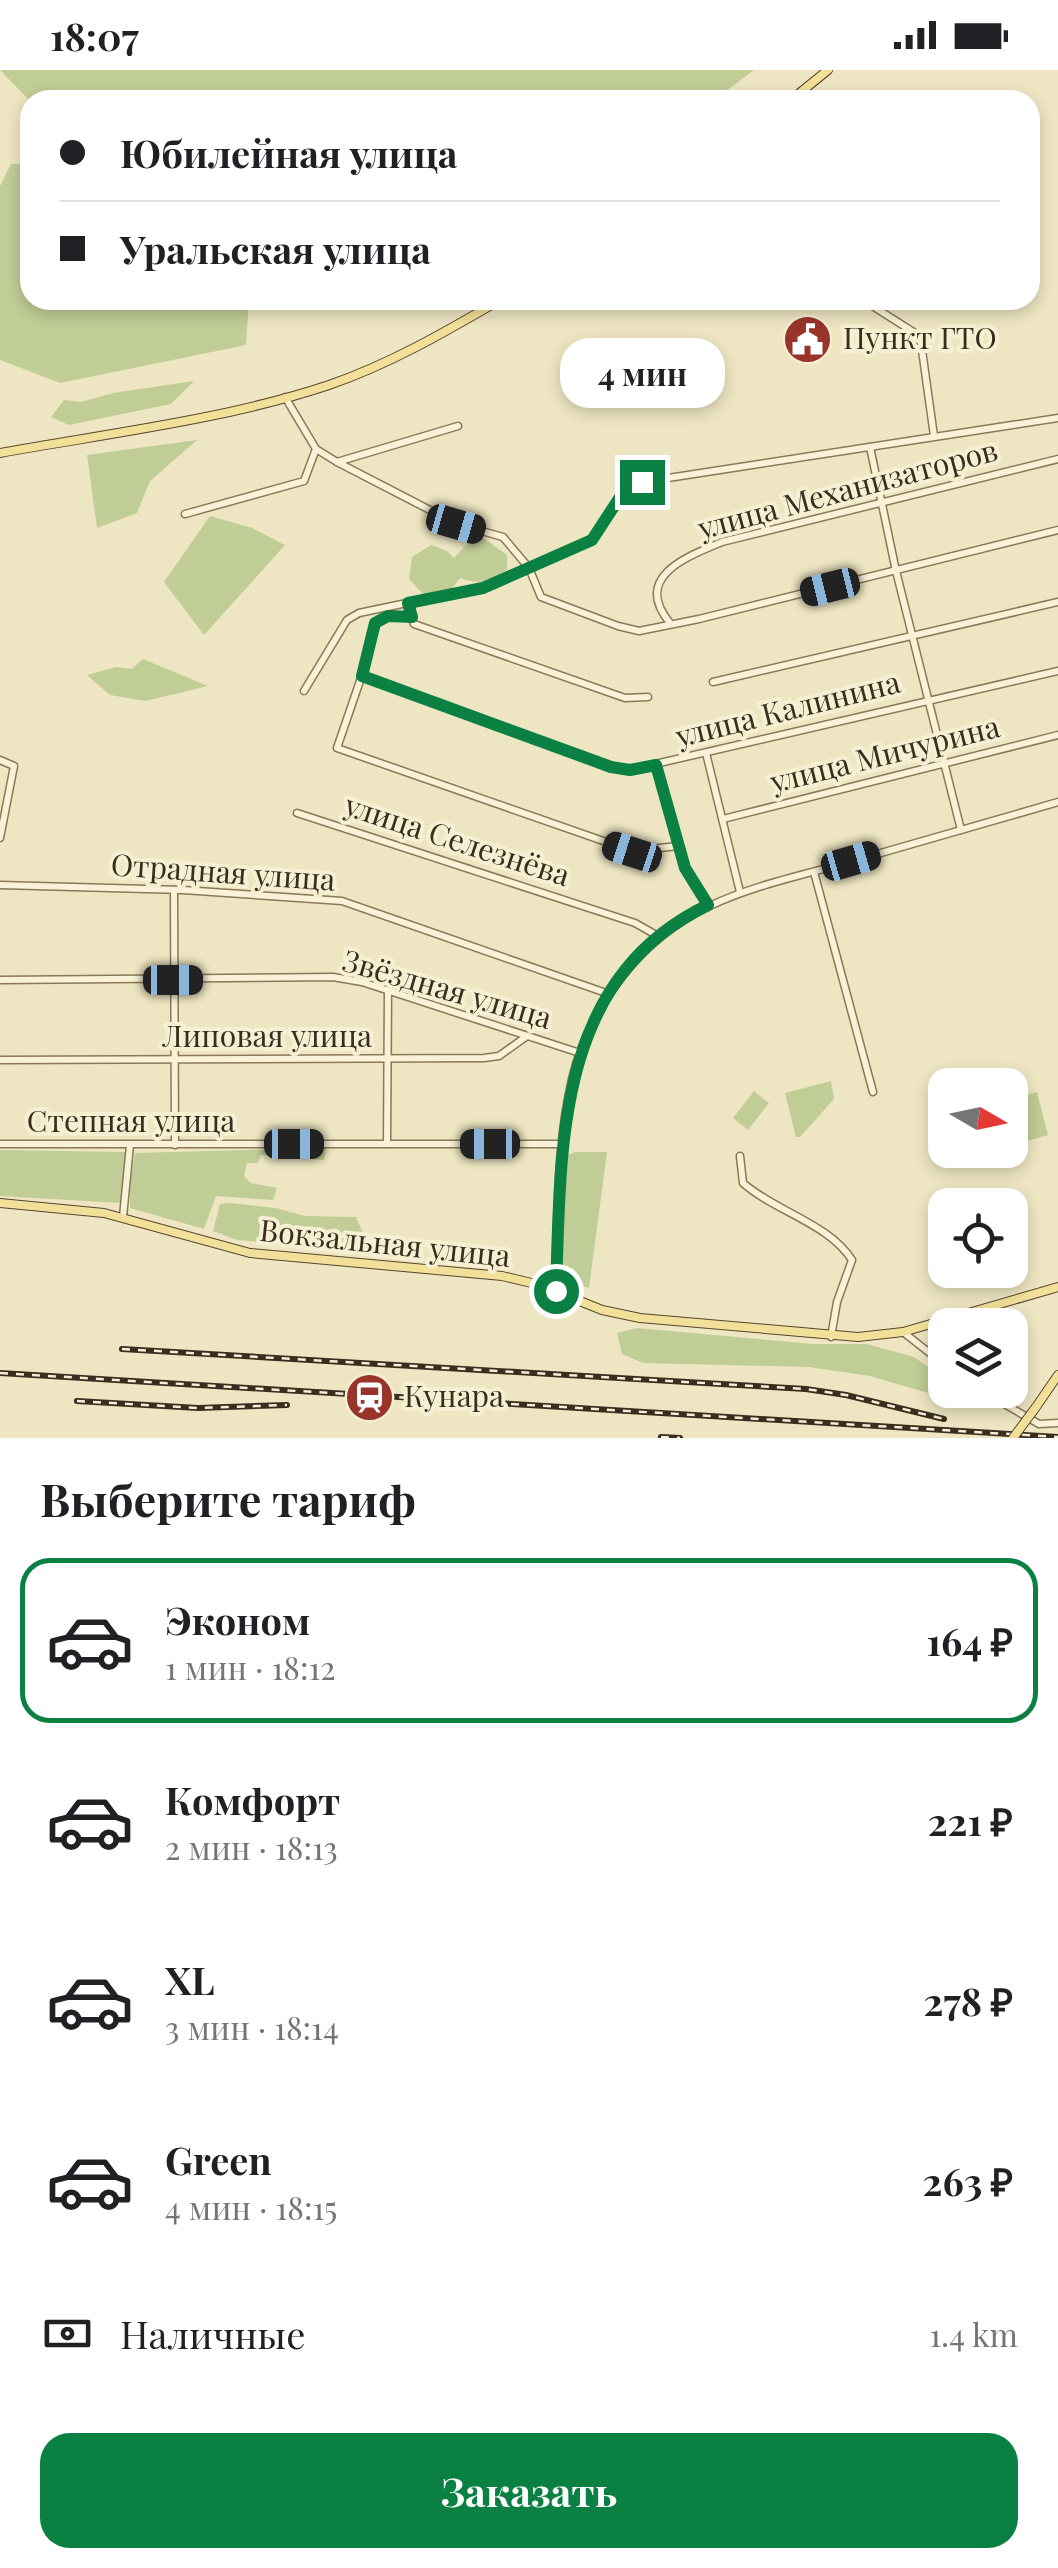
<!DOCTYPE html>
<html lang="ru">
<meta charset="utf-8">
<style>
:root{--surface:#fff;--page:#f2f2f2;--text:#202124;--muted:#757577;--line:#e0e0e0;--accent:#0b8043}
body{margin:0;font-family:"Playfair Display",serif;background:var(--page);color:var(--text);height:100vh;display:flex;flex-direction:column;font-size:38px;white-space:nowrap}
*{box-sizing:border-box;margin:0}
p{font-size:32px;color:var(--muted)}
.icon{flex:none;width:55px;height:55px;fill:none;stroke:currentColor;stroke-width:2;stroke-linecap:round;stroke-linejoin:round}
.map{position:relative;height:1368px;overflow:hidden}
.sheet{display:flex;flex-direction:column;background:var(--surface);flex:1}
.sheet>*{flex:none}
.hud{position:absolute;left:20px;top:20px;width:1020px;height:220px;border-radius:30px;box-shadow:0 5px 15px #0003;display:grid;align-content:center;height:220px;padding:0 40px;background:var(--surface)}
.needle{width:65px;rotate:99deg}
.controls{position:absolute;left:928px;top:998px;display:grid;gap:20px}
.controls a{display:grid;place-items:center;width:100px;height:100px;border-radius:20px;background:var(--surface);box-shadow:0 5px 15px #0003;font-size:50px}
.end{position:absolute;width:45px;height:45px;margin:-22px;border:12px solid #0b8043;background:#fff;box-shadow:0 0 0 5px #fff}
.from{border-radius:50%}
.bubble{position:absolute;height:70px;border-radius:30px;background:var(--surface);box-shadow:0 5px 15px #0003;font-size:32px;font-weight:700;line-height:70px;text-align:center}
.car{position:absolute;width:30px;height:60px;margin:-30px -15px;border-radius:12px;box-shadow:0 0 8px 2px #0007;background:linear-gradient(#222 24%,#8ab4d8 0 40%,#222 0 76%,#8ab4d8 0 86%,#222 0)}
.hud b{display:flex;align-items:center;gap:35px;height:95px;font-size:38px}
.hud b+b{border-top:2px solid var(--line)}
.hud i{width:25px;height:25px;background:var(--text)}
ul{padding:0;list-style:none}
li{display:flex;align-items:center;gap:30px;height:165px;margin:0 20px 15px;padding:0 20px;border:5px solid transparent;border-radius:30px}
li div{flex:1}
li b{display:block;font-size:38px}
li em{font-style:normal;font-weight:700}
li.on{border-color:var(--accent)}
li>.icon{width:90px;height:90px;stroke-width:1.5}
h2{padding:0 40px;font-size:45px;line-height:120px}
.pay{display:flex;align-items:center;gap:25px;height:110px;padding:0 40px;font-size:38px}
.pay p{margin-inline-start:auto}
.cta{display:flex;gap:20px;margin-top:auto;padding:20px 40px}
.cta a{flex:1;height:115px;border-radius:30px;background:var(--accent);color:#fff;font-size:40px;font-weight:700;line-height:115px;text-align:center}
.status{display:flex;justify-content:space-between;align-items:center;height:70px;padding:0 50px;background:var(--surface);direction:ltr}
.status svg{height:28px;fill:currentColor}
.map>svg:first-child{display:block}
</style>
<div class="status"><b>18:07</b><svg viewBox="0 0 49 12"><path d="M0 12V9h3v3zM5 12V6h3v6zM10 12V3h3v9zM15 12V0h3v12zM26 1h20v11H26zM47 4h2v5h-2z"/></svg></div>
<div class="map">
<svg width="1058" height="1368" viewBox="0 0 1058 1368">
<rect width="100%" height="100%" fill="#eee6c2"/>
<!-- green -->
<g fill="#c0cd96">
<polygon points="0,0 754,0 714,30 30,31"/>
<polygon points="11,94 30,94 30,230 249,230 246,275 60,313 0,290 0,116"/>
<polygon points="194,311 171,334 69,355 51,347 64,330 81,332 113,323"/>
<polygon points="197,370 150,411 137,443 97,458 87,385"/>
<polygon points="210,446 252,458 285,475 204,565 164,512"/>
<path d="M482,467l25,18v14c-14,13 -29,16 -47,9l-11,14 -25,3 -15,-16 3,-22 19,-12 16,6 7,7 10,-11z"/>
<polygon points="143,589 208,616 145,631 110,625 87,605 116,597 132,599"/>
<polygon points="831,1011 834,1029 800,1067 796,1067 785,1023"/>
<polygon points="754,1021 769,1033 748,1060 733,1048"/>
<polygon points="1037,1022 1048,1065 1010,1076 1010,1030"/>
<polygon points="326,1078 324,1090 261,1085 258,1093 247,1093 244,1106 251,1113 277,1118 273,1130 216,1126 204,1159 130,1138 130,1110 135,1083"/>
<polygon points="0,1080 126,1082 121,1133 0,1126"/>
<polygon points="575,1082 607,1082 589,1218 567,1211 562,1196 565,1093 568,1085"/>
<polygon points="229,1133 276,1138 305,1146 356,1147 362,1161 361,1177 354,1180 237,1170 213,1161 220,1134"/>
<polygon points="637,1258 812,1274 867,1274 914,1287 945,1308 945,1320 963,1320 973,1327 965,1334 870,1306 809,1297 643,1293 622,1284 617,1263"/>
</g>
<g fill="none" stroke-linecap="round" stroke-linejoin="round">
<defs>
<g id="minor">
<polyline points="863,230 915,263 921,273 934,366"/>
<polyline points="285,327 316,379"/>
<polyline points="870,377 896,501 961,760"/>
<polyline points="337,392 457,454 503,467 529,498 541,527 618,556 639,561 699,549 1058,460"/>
<polyline points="185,444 304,411 316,379 337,392 458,356"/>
<polyline points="408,533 414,554 625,628 648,627"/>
<polyline points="412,547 387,547 375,553 362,605 337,678 632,781 678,776"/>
<path d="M670,553c-38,-46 16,-66 52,-81l336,-83"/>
<polyline points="362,605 611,697 629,700 1058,601"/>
<polyline points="713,612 1058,532"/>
<polyline points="304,621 347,550 359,543 483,517 592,470 622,424 642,412 1058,348"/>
<polyline points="706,683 740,822"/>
<polyline points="0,690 14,696 0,768"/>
<polyline points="656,695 685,798 709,835"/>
<polyline points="297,743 635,853 658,866"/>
<polyline points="723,749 1058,665"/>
<polyline points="814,802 873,1022"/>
<polyline points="0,815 183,820 342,831 609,924"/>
<polyline points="174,820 175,1075"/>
<polyline points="0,910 333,907 362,912 580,983"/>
<polyline points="0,990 484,988 499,986 527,966"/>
<polyline points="0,1074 563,1074"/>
<polyline points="387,1074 388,920"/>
<path d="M740,1086l3,27c33,29 85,40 109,77l-15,42 -6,35"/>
<polyline points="123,1147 130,1075"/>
<path d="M555,1221c3,-70 1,-144 17,-212 9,-38 26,-72 50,-102 62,-80 139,-90 231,-116 69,-20 137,-39 205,-59"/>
<polyline points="903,1262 945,1295"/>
<polyline points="980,1320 1039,1354 1058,1353"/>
</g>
<g id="major">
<polyline points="791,30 828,0"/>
<path d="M0,383c105,-19 228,-34 329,-68 61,-21 116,-53 171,-85"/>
<polyline points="0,1133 104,1143 250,1183 502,1206 540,1215 602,1240 640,1248 858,1267 903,1262 1058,1217"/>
<polyline points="1036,1337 1058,1305"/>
</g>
</defs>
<!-- minor casing -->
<use href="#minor" stroke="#897859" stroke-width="9"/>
<!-- major casing -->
<use href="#major" stroke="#56452e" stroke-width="10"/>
<!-- minor -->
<use href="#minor" stroke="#f9f2d6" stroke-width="6"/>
<!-- major -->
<use href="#major" stroke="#f2e09a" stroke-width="8"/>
<defs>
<g id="rail">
<polyline points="122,1279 806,1319 846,1325 944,1349"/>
<polyline points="0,1303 1058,1367"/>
<polyline points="77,1331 198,1338 287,1335"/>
<polyline points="661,1367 680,1368"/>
</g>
</defs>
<!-- rail casing -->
<use href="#rail" stroke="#382d1e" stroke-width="6"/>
<!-- rail -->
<use href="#rail" stroke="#f6efd2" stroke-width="2.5" stroke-dasharray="8" stroke-linecap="butt"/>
<defs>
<polyline id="major-bridge" points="1013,1368 1036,1337"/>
</defs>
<!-- major-bridge casing -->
<use href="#major-bridge" stroke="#56452e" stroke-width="10" stroke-linecap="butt"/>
<!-- major-bridge -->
<use href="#major-bridge" stroke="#f2e09a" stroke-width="8"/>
</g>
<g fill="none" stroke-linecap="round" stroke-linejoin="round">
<!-- route -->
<path stroke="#0b8043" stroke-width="12" d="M556,1221c5,-146 -1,-312 152,-386l-23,-37 -29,-103 -26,5 -19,-3 -249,-91 13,-53 13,-7 24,1 -4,-14 75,-15 109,-48 30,-46 20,-12"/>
</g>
<!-- icons -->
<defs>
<symbol id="civic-disc" viewBox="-11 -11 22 22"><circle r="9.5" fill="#983429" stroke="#f6efd2"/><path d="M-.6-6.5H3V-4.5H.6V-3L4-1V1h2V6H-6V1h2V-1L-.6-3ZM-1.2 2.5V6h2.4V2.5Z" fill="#fff"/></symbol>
<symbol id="station-disc" viewBox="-11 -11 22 22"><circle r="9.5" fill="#983429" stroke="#f6efd2"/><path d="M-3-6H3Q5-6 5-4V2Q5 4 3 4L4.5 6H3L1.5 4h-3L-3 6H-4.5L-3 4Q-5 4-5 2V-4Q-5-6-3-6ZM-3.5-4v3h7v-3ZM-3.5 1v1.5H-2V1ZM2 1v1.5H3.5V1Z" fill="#fff"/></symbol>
</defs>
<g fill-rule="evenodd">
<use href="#civic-disc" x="780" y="242" width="55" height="55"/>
<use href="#station-disc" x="342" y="1300" width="55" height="55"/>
</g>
<g text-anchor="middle" stroke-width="8" stroke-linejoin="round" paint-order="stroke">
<!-- poi labels -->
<g font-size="30" fill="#382d1e" stroke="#f6efd2" text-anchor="start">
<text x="843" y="279">Пункт ГТО</text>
<text x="404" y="1337">Кунара</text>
</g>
<!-- street labels -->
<g font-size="30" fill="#382d1e" stroke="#f6efd2">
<text transform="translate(848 420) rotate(-15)" y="10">улица Механизаторов</text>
<text transform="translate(788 640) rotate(-14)" y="10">улица Калинина</text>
<text transform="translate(885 685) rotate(-14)" y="10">улица Мичурина</text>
<text transform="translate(457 771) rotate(18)" y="10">улица Селезнёва</text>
<text transform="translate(223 803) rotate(4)" y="10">Отрадная улица</text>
<text transform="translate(447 920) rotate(16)" y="10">Звёздная улица</text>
<text x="267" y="977">Липовая улица</text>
<text x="131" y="1062">Степная улица</text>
<text transform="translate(385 1174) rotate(6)" y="10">Вокзальная улица</text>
</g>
</g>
</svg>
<div class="controls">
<a><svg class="needle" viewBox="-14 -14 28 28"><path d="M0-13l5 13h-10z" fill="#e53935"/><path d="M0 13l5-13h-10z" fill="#757577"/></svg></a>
<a><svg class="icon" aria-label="locate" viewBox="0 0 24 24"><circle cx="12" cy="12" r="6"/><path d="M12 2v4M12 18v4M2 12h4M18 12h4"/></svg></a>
<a><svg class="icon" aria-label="layers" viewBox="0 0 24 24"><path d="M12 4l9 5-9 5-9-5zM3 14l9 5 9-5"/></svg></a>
</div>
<i class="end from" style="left:556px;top:1221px"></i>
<i class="end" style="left:642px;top:412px"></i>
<div class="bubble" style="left:560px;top:268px;width:165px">4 мин</div>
<i class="car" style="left:456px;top:454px;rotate:106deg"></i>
<i class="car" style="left:830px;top:517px;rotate:256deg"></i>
<i class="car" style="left:632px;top:782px;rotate:288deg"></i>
<i class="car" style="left:851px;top:791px;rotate:74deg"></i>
<i class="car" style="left:173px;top:910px;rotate:90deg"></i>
<i class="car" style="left:294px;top:1074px;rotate:90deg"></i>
<i class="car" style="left:490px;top:1074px;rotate:270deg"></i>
<div class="hud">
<b><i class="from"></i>Юбилейная улица</b>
<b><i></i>Уральская улица</b>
</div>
</div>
<section class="sheet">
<h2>Выберите тариф</h2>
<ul>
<li class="on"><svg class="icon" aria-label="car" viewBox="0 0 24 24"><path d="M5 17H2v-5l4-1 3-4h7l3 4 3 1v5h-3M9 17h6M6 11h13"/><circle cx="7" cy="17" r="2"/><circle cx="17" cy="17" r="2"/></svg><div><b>Эконом</b><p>1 мин · 18:12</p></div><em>164 ₽</em></li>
<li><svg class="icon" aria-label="car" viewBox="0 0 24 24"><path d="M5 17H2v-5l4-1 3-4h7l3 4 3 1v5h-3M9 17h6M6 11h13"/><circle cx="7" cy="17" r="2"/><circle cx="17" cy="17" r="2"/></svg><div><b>Комфорт</b><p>2 мин · 18:13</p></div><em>221 ₽</em></li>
<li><svg class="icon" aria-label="car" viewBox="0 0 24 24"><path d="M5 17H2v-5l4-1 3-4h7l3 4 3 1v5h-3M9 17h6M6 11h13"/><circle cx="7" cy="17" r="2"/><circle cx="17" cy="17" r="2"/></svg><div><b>XL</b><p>3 мин · 18:14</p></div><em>278 ₽</em></li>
<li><svg class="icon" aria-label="car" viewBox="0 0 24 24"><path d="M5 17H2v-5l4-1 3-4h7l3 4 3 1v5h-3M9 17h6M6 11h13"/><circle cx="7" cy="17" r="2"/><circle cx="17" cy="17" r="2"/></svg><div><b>Green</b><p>4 мин · 18:15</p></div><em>263 ₽</em></li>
</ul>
<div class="pay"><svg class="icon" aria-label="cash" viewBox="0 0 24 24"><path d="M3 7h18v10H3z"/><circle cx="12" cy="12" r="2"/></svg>Наличные<p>1.4 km</p></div>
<div class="cta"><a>Заказать</a></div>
</section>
